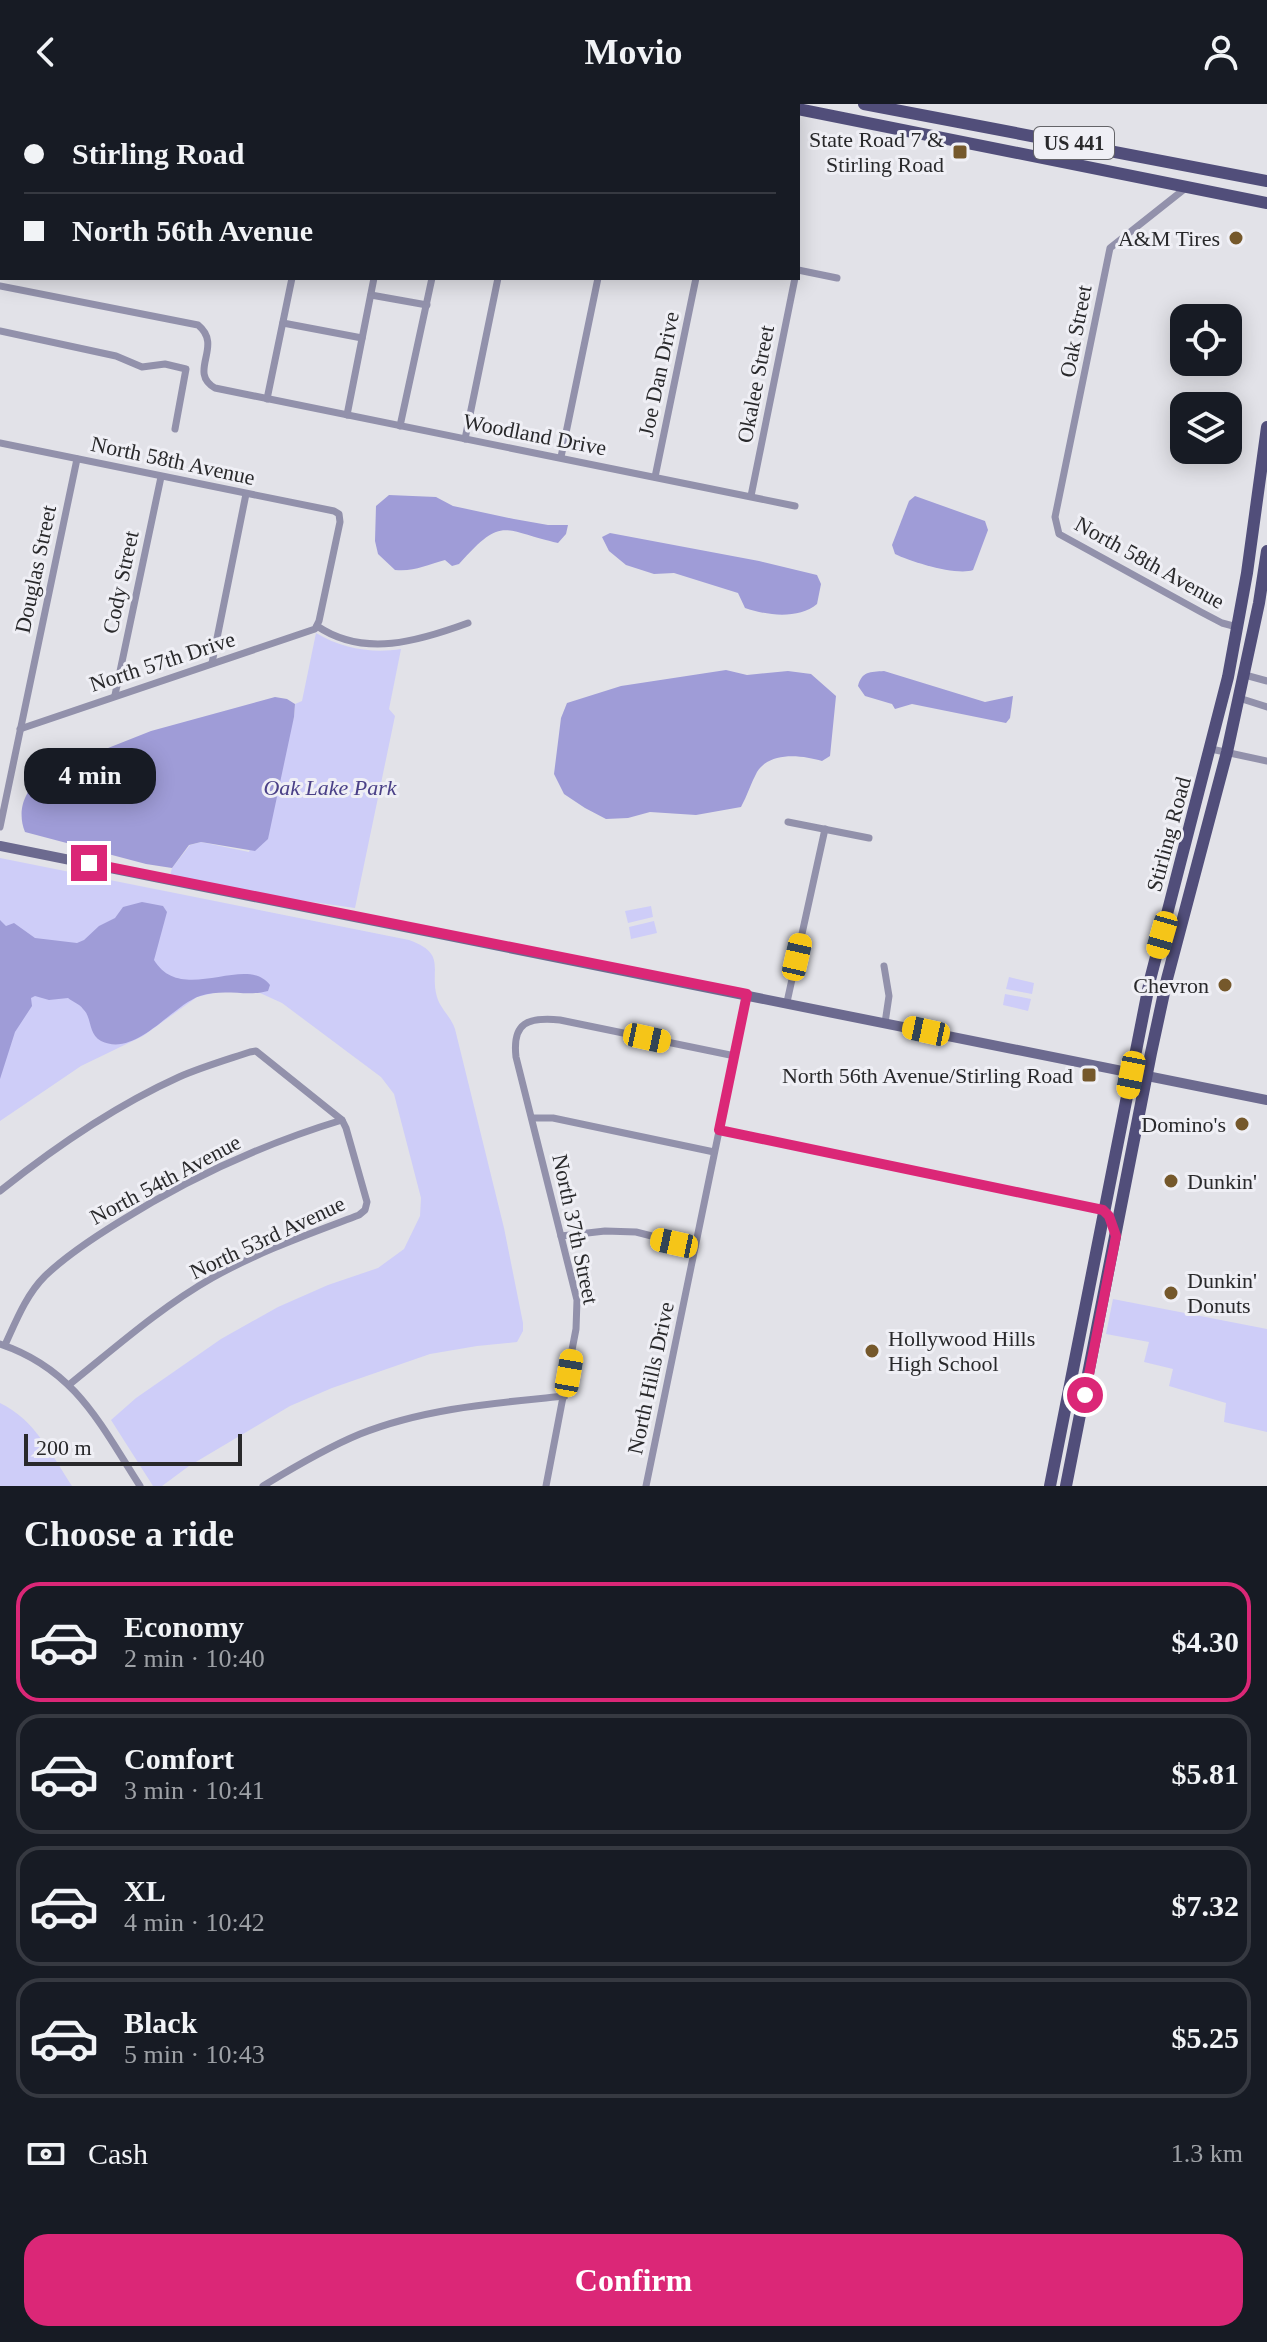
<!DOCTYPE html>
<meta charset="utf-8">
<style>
:root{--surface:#171b24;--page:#20242c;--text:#f1f3f6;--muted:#9ea1a6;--line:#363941;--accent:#db2777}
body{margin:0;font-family:"Times New Roman",serif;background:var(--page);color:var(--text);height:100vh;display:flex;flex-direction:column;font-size:30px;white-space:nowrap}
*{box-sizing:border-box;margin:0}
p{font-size:26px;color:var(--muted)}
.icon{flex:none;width:44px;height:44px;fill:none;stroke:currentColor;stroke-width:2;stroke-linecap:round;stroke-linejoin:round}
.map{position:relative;height:1382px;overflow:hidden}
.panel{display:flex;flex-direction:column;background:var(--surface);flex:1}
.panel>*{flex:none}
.banner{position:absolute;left:0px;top:0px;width:800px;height:176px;box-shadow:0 4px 20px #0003;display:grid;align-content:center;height:176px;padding:0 24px;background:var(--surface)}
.buttons{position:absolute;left:1170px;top:200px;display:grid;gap:16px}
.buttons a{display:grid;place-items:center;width:72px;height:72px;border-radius:16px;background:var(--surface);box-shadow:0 4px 20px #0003;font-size:40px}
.scale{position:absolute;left:24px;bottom:20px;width:218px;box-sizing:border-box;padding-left:8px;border:4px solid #29292b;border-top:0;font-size:22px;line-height:28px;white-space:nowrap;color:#29292b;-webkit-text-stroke:6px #efeff5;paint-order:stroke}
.end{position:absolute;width:36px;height:36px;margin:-18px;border:10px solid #db2777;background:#fff;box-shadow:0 0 0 4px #fff}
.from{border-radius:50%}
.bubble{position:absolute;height:56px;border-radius:24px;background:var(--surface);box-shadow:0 4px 20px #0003;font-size:26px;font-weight:600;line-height:56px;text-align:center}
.car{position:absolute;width:24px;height:48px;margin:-24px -12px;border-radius:10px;box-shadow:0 0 6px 2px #0007;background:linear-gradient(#f5c518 24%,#345 0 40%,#f5c518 0 76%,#345 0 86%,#f5c518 0)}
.banner b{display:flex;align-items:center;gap:28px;height:76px;font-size:30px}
.banner b+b{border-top:2px solid var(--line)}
.banner i{width:20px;height:20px;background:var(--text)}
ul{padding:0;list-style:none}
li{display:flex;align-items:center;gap:24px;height:120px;margin:0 16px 12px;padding:0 8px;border:4px solid var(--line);border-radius:24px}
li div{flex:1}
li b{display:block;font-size:30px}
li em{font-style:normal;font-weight:600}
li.active{border-color:var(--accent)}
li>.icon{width:72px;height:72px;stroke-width:1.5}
h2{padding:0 24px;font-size:36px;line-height:96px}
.pay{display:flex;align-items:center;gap:20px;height:88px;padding:0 24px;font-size:30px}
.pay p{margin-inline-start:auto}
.action{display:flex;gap:16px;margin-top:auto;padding:16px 24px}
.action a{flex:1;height:92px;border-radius:24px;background:var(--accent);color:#fff;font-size:32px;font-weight:600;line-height:92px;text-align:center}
header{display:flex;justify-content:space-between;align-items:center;height:104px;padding:0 24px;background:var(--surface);font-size:36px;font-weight:600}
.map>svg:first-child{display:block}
</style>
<header><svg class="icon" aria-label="back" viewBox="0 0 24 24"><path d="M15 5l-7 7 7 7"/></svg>Movio<svg class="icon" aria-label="person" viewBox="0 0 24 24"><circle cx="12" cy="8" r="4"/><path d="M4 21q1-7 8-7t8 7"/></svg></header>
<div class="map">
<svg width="1267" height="1382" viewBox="0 0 1267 1382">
<rect width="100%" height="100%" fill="#e2e2e8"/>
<!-- green -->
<g fill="#cecdf8">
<path d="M316,529c25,15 56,21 85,16l-12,60 6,7 -40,192 -71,-10 -114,-22 2,-8 18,-23 11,-3 48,10 45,-135 1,-13 7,-3z"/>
<path d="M0,754l409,82c39,14 20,29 28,57 3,11 14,20 18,32l49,199 19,95v8l-6,11 -40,4 -47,8 -98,34 -42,18 -101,60 -27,20h-9l-42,-66 25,-22 85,-59 57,-32 50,-22 50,-17 26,-19 16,-33 1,-18 -27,-104 -13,-17 -99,-74 -22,-10 -38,-2 -25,6 -54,39 -62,30 -81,55z"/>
<polygon points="651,802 653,813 628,819 625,807"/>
<polygon points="654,817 657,829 631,835 629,823"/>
<polygon points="1009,873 1034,879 1032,890 1006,885"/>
<polygon points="1005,890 1031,895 1028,907 1003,901"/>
<polygon points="1113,1195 1267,1225 1267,1328 1224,1318 1226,1299 1169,1282 1173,1265 1144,1258 1149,1238 1106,1230"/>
<path d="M0,1299c34,16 52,52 72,83h-72z"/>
</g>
<!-- water -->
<g fill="#9f9cd7">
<path d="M389,391l47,2 17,9 61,13 34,6h20l-2,9 -8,9c-57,-13 -55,-28 -99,21l-7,2 -7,-6c-19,5 -31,12 -50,10l-17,-16 -3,-13 1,-35z"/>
<path d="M915,392l70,25 3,9 -15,40c-16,6 -62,-8 -78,-16l-3,-9 17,-44z"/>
<path d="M610,429l149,28 58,14 4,9 -4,20c-18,15 -49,12 -72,4l-7,-15 -64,-20 -20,1 -28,-9 -17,-14 -7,-14z"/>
<path d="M726,566l21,5 41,-4 23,3 25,22 -6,60 -8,5c-20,-6 -52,-10 -65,11 -6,11 -10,24 -16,35l-45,8 -46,-3 -22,6 -22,1 -21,-11 -21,-14 -10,-20 7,-56 6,-15 54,-17z"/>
<path d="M884,567l101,31 28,-6 -3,22 -4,5 -94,-19 -17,5 -3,-5 -27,-8 -7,-10c4,-15 12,-14 26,-15z"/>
<path d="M275,593l12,2 8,5 -1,13 -26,122 -13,12 -54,-9 -12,3 -17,23 -26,-4 -121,-32c-10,-25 3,-48 25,-61l101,-40z"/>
<path d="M142,798l21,4 4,6 -13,48c28,46 92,-7 116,25l-2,6c-21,6 -44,-3 -68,5 -29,10 -64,62 -99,45 -13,-7 -9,-24 -18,-32 -3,-5 -10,-7 -15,-11l-19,2 -14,-4 -4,2 1,8 -17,26 -15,47v-159l6,6 8,-3 21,15 42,5 7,-3 15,-14 16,-8 8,-11z"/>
</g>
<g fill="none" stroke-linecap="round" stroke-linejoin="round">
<!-- street -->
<g stroke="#9291ab" stroke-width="7">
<polyline points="473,0 473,2"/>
<polyline points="465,2 466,0"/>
<polyline points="1187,83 1110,144 1055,413 1059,430 1201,508 1222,519 1237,523"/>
<polyline points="798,166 837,174"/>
<path d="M0,182l198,39c26,21 -11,47 17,63l580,118"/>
<polyline points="371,191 427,201"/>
<polyline points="283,219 362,234"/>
<polyline points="0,227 116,252 142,263 165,260 186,265 175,325"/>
<polyline points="267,295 292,174"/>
<polyline points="347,311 374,174"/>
<polyline points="400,322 432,174"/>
<polyline points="465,335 498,174"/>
<polyline points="0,339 334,407 339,410 340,418 319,517 315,525 20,625"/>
<polyline points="561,353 598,174"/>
<polyline points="655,373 696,174"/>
<polyline points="751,392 795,174"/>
<path d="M317,522c47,32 102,15 151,-3"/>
<polyline points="212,559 246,390"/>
<polyline points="1245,571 1267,577"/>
<polyline points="115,591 161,373"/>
<polyline points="1239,594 1267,603"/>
<polyline points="1211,645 1267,657"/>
<polyline points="788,718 869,734"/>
<polyline points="0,723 77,355"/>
<polyline points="884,862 889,892 885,919"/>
<polyline points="787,898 825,725"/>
<polyline points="533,1014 553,1014 714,1048"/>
<polyline points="719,1026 1103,1106"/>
<path d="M0,1087c55,-44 115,-85 179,-114 23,-10 47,-17 71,-25l6,-1 86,69 4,8 21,74 -2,8 -6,5c-50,19 -101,37 -147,63 -51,29 -96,69 -142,106"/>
<polyline points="561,1132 605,1127 636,1128 695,1143"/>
<path d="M0,1240c75,25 100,80 140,142"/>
<path d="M5,1241c11,-24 21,-50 40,-69 22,-21 48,-38 74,-54 70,-44 144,-78 223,-102"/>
<path d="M263,1382c31,-19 63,-38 97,-52 65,-26 136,-31 205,-38"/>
<path d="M546,1382l30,-157 1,-29 -61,-243c-4,-35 12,-40 44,-37l175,36"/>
<polyline points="646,1382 747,891"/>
</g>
<!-- secondary -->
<polyline stroke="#6c6a8f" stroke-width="10" points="0,742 1267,996"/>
<!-- primary -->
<g stroke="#514e7a" stroke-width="12">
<polyline points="772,0 782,2"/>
<polyline points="864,0 1267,77"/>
<polyline points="798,5 1267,99"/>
<polyline points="1050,1382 1150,876 1228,573 1247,469 1267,323"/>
<polyline points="1066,1382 1151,949 1167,875 1227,648 1259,499 1267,447"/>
</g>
</g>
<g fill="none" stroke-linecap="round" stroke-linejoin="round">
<!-- route -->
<polyline stroke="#db2777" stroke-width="10" points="89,759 747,890 719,1026 1103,1106 1109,1112 1116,1132 1085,1291"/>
</g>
<!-- markers -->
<g fill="#75582b" stroke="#efeff5" stroke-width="3">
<rect x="952" y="40" width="16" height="16" rx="4"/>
<circle cx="1236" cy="134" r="8"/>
<circle cx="1225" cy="881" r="8"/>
<rect x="1081" y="963" width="16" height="16" rx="4"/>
<circle cx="1242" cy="1020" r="8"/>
<circle cx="1171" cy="1077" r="8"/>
<circle cx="1171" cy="1189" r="8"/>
<circle cx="872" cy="1247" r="8"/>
</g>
<g text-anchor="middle" stroke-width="6" stroke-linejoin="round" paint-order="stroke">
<!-- shield labels -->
<rect fill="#efeff5" stroke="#646468" stroke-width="2" x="1034" y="23" width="80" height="32" rx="6"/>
<g font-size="20" font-weight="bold" fill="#29292b">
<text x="1074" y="46">US 441</text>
</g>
<!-- poi labels -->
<g font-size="22" fill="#29292b" stroke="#efeff5" text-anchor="end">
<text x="944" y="43">State Road 7 &amp;<tspan x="944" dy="25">Stirling Road</tspan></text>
<text x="1220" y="142">A&amp;M Tires</text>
<text x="1209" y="889">Chevron</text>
<text x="1073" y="979">North 56th Avenue/Stirling Road</text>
<text x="1226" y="1028">Domino's</text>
<text x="1187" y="1085" text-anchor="start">Dunkin'</text>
<text x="1187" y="1184" text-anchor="start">Dunkin'<tspan x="1187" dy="25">Donuts</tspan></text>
<text x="888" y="1242" text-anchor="start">Hollywood Hills<tspan x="888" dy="25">High School</tspan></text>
</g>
<!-- street labels -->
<g font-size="22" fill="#29292b" stroke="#efeff5">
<text transform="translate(1075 227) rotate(-79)" y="8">Oak Street</text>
<text transform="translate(658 270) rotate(-78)" y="8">Joe Dan Drive</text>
<text transform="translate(755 280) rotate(-79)" y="8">Okalee Street</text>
<text transform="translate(535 330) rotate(11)" y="8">Woodland Drive</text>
<text transform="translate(173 356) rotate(12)" y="8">North 58th Avenue</text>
<text transform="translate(1150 458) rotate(29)" y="8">North 58th Avenue</text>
<text transform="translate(35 465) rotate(-78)" y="8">Douglas Street</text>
<text transform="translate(120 478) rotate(-78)" y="8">Cody Street</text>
<text transform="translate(162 557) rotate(-18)" y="8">North 57th Drive</text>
<text transform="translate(1168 730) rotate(-75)" y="8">Stirling Road</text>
<text transform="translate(165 1075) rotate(-28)" y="8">North 54th Avenue</text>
<text transform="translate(576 1125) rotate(78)" y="8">North 37th Street</text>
<text transform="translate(267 1133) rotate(-25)" y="8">North 53rd Avenue</text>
<text transform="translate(650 1274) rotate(-78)" y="8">North Hills Drive</text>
</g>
<!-- park labels -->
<g font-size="22" font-style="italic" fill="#4a4087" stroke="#efeff5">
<text x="330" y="691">Oak Lake Park</text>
</g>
</g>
</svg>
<div class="buttons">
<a><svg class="icon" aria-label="locate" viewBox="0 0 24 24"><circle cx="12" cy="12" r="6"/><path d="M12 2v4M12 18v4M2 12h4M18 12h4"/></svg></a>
<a><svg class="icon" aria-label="layers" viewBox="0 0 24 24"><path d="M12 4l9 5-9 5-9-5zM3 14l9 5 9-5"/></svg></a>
</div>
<div class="scale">200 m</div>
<i class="end from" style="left:1085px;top:1291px"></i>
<i class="end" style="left:89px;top:759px"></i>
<div class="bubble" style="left:24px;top:644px;width:132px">4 min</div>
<i class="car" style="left:1162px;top:831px;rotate:196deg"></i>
<i class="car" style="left:797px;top:853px;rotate:13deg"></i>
<i class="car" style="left:926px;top:927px;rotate:282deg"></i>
<i class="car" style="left:647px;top:934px;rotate:102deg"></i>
<i class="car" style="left:1131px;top:971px;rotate:191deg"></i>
<i class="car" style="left:674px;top:1139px;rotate:282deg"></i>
<i class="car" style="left:569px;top:1269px;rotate:10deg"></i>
<div class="banner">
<b><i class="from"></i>Stirling Road</b>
<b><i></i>North 56th Avenue</b>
</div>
</div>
<section class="panel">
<h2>Choose a ride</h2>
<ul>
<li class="active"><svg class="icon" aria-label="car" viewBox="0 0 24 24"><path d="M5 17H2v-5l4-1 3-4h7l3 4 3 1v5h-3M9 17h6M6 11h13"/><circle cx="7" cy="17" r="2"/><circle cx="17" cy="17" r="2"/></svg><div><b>Economy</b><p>2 min · 10:40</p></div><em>$4.30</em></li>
<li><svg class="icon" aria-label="car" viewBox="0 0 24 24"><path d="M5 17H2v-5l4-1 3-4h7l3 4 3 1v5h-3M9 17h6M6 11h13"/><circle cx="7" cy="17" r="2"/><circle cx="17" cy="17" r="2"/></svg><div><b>Comfort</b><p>3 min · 10:41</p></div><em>$5.81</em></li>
<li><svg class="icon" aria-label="car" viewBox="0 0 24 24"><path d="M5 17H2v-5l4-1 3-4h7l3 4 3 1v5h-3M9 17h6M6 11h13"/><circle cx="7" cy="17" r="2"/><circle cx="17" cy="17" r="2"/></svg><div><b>XL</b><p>4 min · 10:42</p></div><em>$7.32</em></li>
<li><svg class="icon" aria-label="car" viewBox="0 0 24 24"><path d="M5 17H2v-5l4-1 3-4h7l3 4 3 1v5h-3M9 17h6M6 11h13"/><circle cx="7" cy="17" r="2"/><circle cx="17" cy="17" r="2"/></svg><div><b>Black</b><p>5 min · 10:43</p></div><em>$5.25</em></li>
</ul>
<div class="pay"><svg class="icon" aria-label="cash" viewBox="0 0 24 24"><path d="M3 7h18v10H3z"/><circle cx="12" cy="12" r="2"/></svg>Cash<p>1.3 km</p></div>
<div class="action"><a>Confirm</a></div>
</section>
